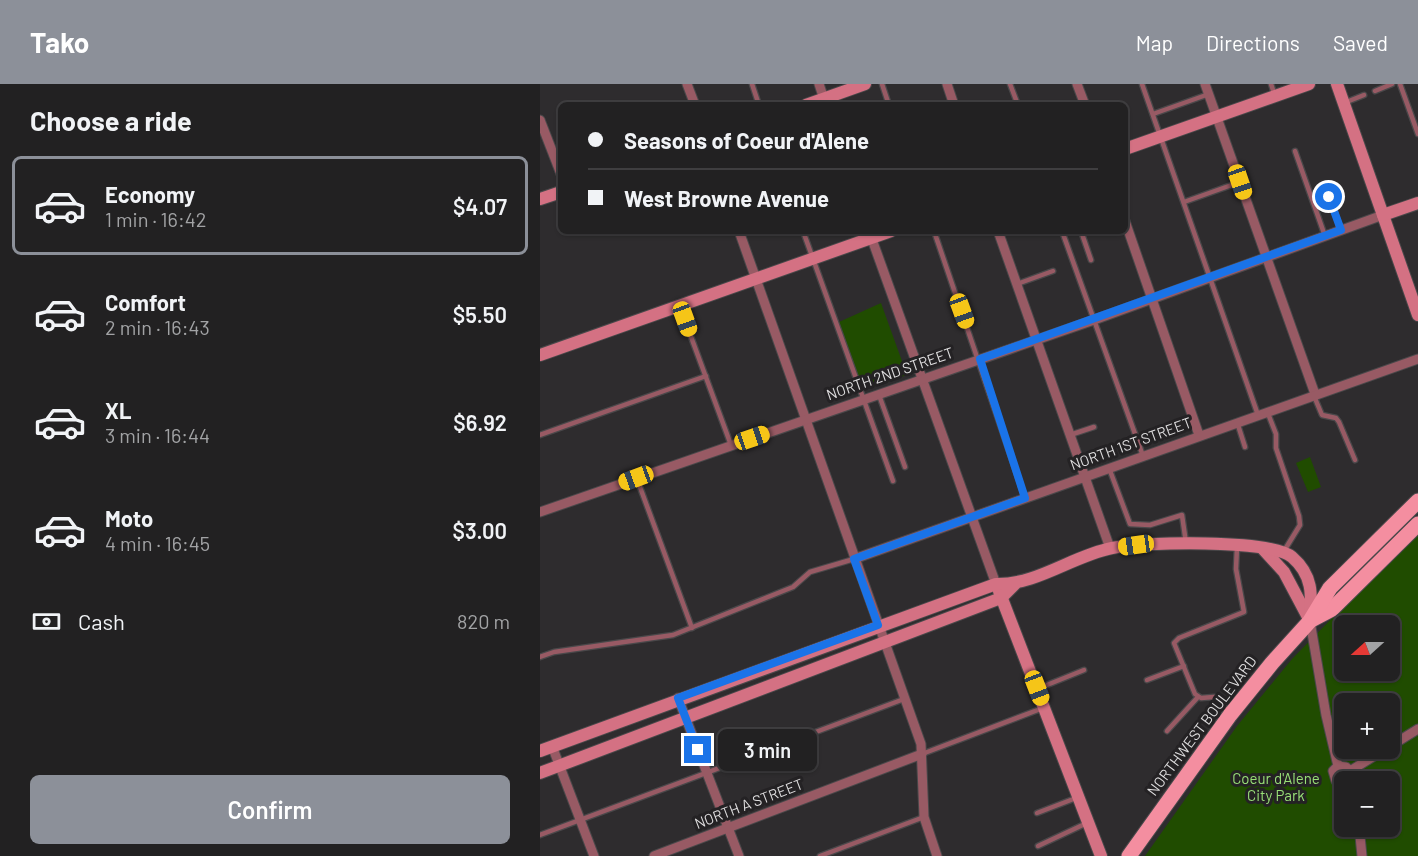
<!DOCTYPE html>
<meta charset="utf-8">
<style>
:root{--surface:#222122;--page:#2a292a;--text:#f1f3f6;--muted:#a2a3a5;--line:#3f3e40;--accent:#8c9099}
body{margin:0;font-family:Barlow,sans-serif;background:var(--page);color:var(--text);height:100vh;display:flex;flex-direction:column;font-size:22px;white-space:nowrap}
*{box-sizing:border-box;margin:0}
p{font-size:20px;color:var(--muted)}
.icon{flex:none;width:33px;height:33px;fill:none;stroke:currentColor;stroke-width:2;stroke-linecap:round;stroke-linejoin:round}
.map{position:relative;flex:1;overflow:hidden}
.sheet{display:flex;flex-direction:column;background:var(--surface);width:540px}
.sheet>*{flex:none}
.top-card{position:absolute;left:18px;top:18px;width:570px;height:132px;border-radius:9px;box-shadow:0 2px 4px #0004,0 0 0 2px var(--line);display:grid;align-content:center;height:132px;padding:0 30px;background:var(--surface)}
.needle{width:39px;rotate:249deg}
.fabs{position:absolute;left:794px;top:531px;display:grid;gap:12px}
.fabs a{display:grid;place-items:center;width:66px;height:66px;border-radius:9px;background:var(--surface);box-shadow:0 2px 4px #0004,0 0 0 2px var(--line);font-size:30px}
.end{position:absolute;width:27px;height:27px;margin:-14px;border:8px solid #1a73e8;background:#fff;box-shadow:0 0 0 3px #fff}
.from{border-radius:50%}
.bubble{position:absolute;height:42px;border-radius:9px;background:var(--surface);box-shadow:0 2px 4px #0004,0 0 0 2px var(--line);font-size:20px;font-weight:600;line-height:42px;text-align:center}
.car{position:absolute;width:18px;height:36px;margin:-18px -9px;border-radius:8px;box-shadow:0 0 4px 2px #0007;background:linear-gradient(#f5c518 24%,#345 0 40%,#f5c518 0 76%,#345 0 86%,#f5c518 0)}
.top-card b{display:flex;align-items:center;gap:21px;height:57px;font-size:22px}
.top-card b+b{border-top:2px solid var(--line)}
.top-card i{width:15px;height:15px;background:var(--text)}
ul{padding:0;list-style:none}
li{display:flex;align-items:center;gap:18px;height:99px;margin:0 12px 9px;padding:0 18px;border:3px solid transparent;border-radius:9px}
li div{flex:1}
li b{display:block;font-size:22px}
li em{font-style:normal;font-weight:600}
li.selected{border-color:var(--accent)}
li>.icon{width:54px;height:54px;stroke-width:1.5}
h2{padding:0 30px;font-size:27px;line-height:72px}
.pay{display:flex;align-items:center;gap:15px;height:66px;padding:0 30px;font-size:22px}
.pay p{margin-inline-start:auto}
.primary-button{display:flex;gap:12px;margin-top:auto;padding:12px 30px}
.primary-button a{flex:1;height:69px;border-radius:9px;background:var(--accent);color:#fff;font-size:24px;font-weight:600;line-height:69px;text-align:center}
header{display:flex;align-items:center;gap:36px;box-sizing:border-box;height:84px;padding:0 30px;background:var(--accent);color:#fff}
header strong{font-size:28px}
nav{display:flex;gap:33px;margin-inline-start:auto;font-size:21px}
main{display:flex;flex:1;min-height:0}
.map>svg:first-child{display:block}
</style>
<header>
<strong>Tako</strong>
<nav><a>Map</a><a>Directions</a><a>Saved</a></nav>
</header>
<main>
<section class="sheet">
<h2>Choose a ride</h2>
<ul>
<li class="selected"><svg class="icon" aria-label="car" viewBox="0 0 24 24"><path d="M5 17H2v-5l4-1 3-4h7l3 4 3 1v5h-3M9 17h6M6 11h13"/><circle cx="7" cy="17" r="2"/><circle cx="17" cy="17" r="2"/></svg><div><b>Economy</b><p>1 min · 16:42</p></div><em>$4.07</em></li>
<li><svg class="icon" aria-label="car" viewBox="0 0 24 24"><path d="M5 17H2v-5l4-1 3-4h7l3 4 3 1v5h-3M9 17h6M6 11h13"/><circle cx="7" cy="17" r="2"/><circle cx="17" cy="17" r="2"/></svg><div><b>Comfort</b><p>2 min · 16:43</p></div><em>$5.50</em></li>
<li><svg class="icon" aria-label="car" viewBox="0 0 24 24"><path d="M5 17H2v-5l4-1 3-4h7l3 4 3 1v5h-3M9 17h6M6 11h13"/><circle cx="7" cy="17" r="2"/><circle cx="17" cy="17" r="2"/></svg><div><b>XL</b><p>3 min · 16:44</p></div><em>$6.92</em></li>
<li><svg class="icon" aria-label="car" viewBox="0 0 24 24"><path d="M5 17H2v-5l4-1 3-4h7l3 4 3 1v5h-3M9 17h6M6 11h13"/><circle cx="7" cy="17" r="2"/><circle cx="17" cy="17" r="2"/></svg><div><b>Moto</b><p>4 min · 16:45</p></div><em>$3.00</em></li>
</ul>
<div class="pay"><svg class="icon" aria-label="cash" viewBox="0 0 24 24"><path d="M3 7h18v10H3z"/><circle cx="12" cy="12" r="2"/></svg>Cash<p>820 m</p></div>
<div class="primary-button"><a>Confirm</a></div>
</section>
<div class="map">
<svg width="878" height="772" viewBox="0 0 878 772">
<rect width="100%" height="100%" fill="#2e2c2e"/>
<!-- green -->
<g fill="#204c00" fill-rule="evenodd">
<polygon points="341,219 367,291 323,306 299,238"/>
<polygon points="770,373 781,403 768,408 756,379"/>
<path d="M878,446v326h-273l92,-130 55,-67zM804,542h45v44h-45zM804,620h45v44h-45zM804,698h45v44h-45z"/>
</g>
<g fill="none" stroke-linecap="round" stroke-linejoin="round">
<defs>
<g id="lane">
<polyline points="212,0 219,21"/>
<polyline points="342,0 349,21"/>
<polyline points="470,0 478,21"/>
<polyline points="602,0 718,331"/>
<polyline points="731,0 734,9"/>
<polyline points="860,0 878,50"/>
<polyline points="835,7 852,0"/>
<polyline points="804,19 824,11"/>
<polyline points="613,30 669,10"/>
<polyline points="755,67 785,152"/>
<polyline points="789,113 801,146"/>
<polyline points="644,118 700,98"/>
<polyline points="263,147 353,397"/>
<polyline points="394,147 485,414"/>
<polyline points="522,147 603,372"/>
<polyline points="541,147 551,176"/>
<polyline points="477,200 513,187"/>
<polyline points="140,223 191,361"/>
<polyline points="339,311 365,383"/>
<polyline points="774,312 782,331 796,334 799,338 815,376"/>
<polyline points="727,327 736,350 736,364 759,432 760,441 744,467"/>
<polyline points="697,338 705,363"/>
<polyline points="0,351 166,292"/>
<polyline points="530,351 554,343"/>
<polyline points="569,384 590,440 610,441 642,431 646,459"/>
<polyline points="97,395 152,544"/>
<polyline points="0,573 14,568 133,551 253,503 270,488 314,475"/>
<polyline points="607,596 644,582"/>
<polyline points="497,605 544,586"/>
<polyline points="689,629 674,613 661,614 655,610 634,559 639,554 704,528 696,485 697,463"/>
<polyline points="627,647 658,613"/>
<polyline points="382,670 503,624"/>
<polyline points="497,729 536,714"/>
<polyline points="0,751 364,615"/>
<polyline points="498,762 547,739"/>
<polyline points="280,772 384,733"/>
</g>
<g id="street">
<polyline points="147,0 155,21"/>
<polyline points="279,0 286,21"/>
<polyline points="407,0 414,21"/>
<polyline points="537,0 545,21"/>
<polyline points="665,0 775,310"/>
<polyline points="0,36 21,90"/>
<polyline points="585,137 659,351"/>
<polyline points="199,147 381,660 384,733 397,772"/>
<polyline points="329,147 456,500"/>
<polyline points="458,147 570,464"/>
<polyline points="0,428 554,236 843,131"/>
<polyline points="314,475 878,275"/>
<polyline points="770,537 786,631 798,682"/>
<polyline points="138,614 199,772"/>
<polyline points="12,662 54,772"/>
<polyline points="849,663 878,645"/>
<polyline points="810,687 847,664"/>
<polyline points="804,698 796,697 793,687 798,682 806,683 810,687 806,698"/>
<polyline points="819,742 822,772"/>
<polyline points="114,772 382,670"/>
</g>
<g id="secondary">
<polyline points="797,0 878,231"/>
<polyline points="266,21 325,0"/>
<polyline points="585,65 769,0"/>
<polyline points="0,115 21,108"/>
<polyline points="843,131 878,119"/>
<polyline points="0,271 351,147"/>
<polyline points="722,464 744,488 770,537"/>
<polyline points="459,507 561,772"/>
<path d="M0,667l456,-167c41,1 76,-28 116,-36 29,-6 160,-9 180,9 21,18 20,38 18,62"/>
<polyline points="0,689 461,514 475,500"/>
</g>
<g id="primary">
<polyline points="773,535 792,525 878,440"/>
<polyline points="589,772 690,631 732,579 770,537 790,504 878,417"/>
</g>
</defs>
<!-- lane casing -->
<use href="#lane" stroke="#4a484a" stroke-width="7"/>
<!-- street casing -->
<use href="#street" stroke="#4a484a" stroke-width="11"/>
<!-- secondary casing -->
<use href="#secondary" stroke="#4a484a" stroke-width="14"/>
<!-- primary casing -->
<use href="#primary" stroke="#4a484a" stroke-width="17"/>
<!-- lane -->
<use href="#lane" stroke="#985a64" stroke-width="4.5"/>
<!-- street -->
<use href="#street" stroke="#985a64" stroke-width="9"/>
<!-- secondary -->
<use href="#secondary" stroke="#d47183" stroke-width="12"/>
<!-- primary -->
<use href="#primary" stroke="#f48ea0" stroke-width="15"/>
</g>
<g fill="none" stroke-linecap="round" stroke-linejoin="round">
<!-- route -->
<polyline stroke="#1a73e8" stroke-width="8" points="158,666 138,614 338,541 314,475 485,414 440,275 801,146 789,113"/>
</g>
<g text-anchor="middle" stroke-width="6" stroke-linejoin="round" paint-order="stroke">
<!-- street labels -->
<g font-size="15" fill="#deddde" stroke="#242224">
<text transform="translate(350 290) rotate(-19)" y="5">NORTH 2ND STREET</text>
<text transform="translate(591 360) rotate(-20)" y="5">NORTH 1ST STREET</text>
<text transform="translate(662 642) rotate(-53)" y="5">NORTHWEST BOULEVARD</text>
<text transform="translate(209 720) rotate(-21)" y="5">NORTH A STREET</text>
</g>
<!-- park labels -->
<g font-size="15" fill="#99e078" stroke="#242224">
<text x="736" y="700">Coeur d'Alene<tspan x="736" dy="17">City Park</tspan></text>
</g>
</g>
</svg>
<div class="fabs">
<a><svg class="needle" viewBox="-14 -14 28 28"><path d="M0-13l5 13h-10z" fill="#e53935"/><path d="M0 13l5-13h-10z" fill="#a2a3a5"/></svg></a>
<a>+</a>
<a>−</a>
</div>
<i class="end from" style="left:789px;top:113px"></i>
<i class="end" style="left:158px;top:666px"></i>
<div class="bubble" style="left:178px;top:645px;width:99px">3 min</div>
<i class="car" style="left:700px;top:98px;rotate:161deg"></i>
<i class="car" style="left:422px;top:227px;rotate:160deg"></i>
<i class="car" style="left:145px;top:235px;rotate:160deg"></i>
<i class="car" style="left:212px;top:354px;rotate:71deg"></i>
<i class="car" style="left:96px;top:394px;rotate:250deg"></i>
<i class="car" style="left:596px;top:461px;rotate:262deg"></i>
<i class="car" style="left:497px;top:604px;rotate:159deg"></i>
<div class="top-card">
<b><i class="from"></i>Seasons of Coeur d'Alene</b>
<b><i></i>West Browne Avenue</b>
</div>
</div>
</main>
